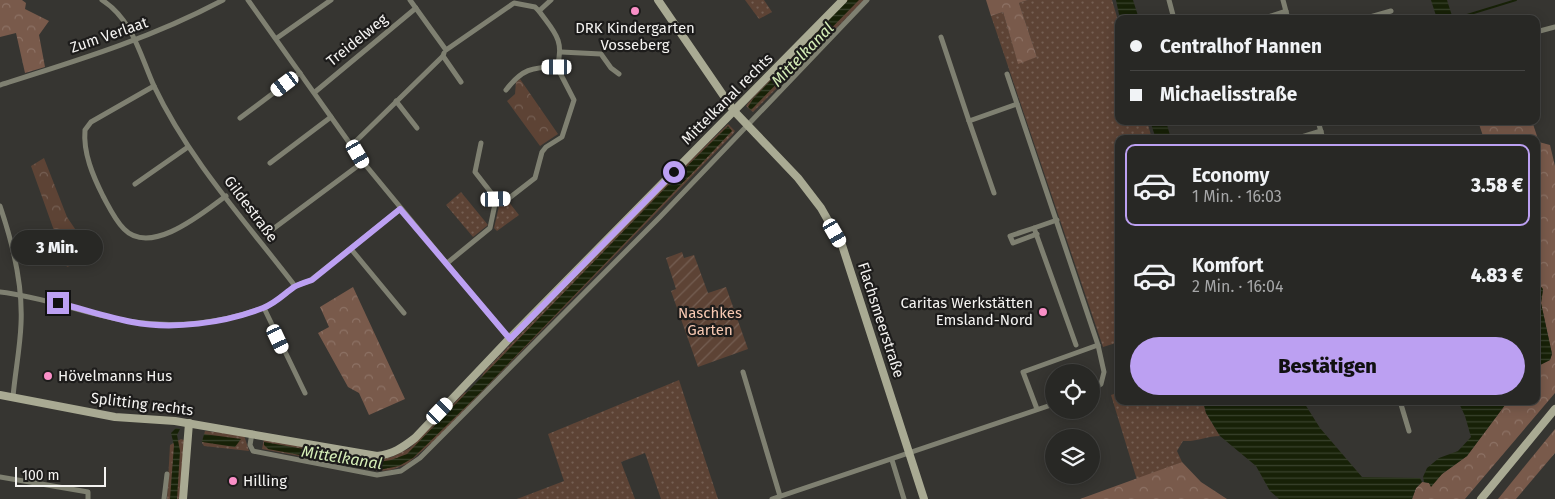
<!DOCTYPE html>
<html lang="de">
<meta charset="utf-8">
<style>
:root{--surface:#282825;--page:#343432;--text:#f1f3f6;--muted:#a5a6a7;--line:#444442;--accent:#bca0f2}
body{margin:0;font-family:"Fira Sans",sans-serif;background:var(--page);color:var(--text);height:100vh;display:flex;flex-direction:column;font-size:19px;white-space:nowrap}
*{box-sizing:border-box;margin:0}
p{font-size:16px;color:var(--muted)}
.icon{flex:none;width:28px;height:28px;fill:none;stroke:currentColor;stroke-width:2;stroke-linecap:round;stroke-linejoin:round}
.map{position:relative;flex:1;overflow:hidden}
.drawer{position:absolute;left:1115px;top:135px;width:425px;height:270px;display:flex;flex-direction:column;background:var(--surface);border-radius:10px;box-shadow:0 2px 12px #0003,0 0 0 1px var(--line)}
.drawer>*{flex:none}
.top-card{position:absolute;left:1115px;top:15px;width:425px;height:110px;border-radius:10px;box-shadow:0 2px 12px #0003,0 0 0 1px var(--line);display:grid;align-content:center;height:110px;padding:0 15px;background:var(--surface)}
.controls{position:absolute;left:1045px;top:364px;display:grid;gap:10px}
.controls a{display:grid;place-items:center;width:55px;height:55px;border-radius:50%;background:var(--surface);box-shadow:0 2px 12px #0003,0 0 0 1px var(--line);font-size:25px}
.scale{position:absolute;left:15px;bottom:12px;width:91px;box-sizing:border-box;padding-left:5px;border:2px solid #f4f3f1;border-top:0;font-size:14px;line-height:18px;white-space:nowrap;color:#f4f3f1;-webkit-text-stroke:4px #1d1c1b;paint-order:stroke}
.end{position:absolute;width:22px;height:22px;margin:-11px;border:6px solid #bca0f2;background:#111;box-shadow:0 0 0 2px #111}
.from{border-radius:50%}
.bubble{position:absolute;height:35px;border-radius:18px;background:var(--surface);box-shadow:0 2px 12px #0003,0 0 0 1px var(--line);font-size:16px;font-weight:800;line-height:35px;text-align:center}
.car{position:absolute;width:15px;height:30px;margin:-15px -8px;border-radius:6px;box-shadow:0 0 4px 1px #0007;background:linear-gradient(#fff 24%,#345 0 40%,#fff 0 76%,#345 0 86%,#fff 0)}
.top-card b{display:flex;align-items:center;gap:18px;height:48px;font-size:19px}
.top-card b+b{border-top:1px solid var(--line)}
.top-card i{width:12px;height:12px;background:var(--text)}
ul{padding:9px 0 0;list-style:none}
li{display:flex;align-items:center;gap:15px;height:82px;margin:0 10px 8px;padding:0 5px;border:2px solid transparent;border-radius:10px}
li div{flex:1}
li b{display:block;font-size:19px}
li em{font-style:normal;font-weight:800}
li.active{border-color:var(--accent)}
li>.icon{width:45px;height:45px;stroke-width:1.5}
.primary-button{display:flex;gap:10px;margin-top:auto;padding:10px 15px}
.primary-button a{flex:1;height:58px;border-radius:30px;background:var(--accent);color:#111;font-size:20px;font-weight:800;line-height:58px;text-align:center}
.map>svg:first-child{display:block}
</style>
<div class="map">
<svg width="1555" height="499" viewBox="0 0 1555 499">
<defs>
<pattern id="grass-dots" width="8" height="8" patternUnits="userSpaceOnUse" patternTransform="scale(1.25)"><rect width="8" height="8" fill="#5d4335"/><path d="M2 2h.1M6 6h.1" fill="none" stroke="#755f53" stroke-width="1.8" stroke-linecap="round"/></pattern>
<pattern id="forest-crowns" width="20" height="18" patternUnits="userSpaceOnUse" patternTransform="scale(1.25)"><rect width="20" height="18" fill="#795a4b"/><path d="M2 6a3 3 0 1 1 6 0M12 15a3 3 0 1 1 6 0" fill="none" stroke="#8d7265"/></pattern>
<pattern id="park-crowns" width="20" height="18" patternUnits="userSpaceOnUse" patternTransform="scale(1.25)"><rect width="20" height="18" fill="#5d4335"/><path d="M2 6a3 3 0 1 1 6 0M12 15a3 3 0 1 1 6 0" fill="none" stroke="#755f53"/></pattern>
<pattern id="garden-furrows" width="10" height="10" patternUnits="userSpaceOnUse" patternTransform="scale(1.25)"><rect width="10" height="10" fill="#5d4335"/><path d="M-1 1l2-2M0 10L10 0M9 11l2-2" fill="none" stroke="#755f53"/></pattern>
<pattern id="water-rules" width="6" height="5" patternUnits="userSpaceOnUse" patternTransform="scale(1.25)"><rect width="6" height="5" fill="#172107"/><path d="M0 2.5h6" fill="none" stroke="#39422c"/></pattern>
</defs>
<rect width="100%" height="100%" fill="#363531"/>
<!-- grass -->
<g fill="url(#grass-dots)">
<polygon points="745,0 764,0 772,12 759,19"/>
<polygon points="846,0 864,0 753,112 746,106 748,103"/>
<polygon points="1028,0 1112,0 1119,24 1119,121 1147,121 1152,139 1119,139 1119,342 1103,347 991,16 1003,12 1018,63 1037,57 1019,3"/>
<polygon points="728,124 735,131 733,134 436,439 407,464 391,470 380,471 262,449 264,439 376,459 392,457 410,448 465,392 466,393 480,380 484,372 659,191"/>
<polygon points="461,192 488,225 473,237 446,205"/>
<polygon points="508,201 519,215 497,231 494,228 500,202"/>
<polygon points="679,380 718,499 661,499 645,453 621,462 635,499 517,499 564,481 548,434"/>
<path d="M1119,382v19h84l3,12 14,23c-13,0 -23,6 -37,5l-6,10 5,11 -45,18 -26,-85 6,-2 -2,-10z"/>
<polygon points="205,431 244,435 249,451 204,446 202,443"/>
<polygon points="181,439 184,440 181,499 167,499 170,445"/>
</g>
<!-- forest -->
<g fill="url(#forest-crowns)">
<polygon points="0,0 22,0 26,3 25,9 49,21 39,35 45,67 25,73 16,33 0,37"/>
<polygon points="986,0 1028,0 1019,3 1037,57 1018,64 1003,12 991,16"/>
<polygon points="1478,121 1532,121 1539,142 1550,145 1555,166 1555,393 1465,499 1412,499 1416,488 1422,482 1429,483 1431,486 1442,474 1467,456 1508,401 1536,401 1536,367 1550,360 1552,354 1541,303 1543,290 1536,281 1536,139 1484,139"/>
<polygon points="353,287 405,399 369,415 359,393 348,387 318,333 329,327 320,307"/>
<polygon points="1555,429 1555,453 1516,499 1498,499"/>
<polygon points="1182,462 1201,482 1227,499 1080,499"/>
</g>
<!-- park -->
<g fill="url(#park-crowns)">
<polygon points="520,79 558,134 540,146 507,101 515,94 516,82"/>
<polygon points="44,158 67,217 94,257 67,267 31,166"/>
</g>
<!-- garden -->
<polygon fill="url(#garden-furrows)" points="682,252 684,258 694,255 708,293 726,287 748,349 698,367 671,291 676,289 666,258"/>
<!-- water -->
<g fill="url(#water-rules)">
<polygon points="848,0 859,0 751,110 748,107 753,99"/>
<polygon points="1116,0 1133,0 1139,19 1120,19"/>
<polygon points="1431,0 1447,0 1453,19 1437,19"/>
<polygon points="1150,121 1166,121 1171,139 1156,139"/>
<polygon points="728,126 732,131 701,164 482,391 413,458 399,466 379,470 268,449 264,445 264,442 378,462 391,460 407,454 675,178"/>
<polygon points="1536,281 1543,289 1541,303 1552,354 1550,360 1536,367"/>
<polygon points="1203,401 1303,401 1320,428 1362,477 1420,478 1422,482 1416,488 1412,499 1279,499 1270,491 1256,466 1220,436 1206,413"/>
<polygon points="1458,401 1508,401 1467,456 1442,474 1431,487 1429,483 1424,482 1423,477 1427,468 1439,458 1458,451 1471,437 1465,416"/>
<polygon points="176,428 180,429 177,435 180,451 177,499 170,499 174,445 171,433"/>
<polygon points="204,434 241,439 235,447 202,442"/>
</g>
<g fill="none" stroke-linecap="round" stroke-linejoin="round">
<!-- stream -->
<polyline stroke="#172107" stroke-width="2" points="1454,19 1516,0"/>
<!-- street -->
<g stroke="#7f8071" stroke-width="5">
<path d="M102,0c31,20 38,55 52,86 35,74 92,136 141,200"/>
<polyline points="248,0 363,162 509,339"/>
<path d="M410,0l36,50 68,-47 21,4 4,4c15,21 26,29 18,56l17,33 -12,37 -16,10 -4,5 -7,26 -27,21h-12"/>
<polyline points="1169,0 1174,19"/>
<polyline points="1283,0 1288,19"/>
<polyline points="539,11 551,0"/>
<polyline points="1262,19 1286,11"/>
<polyline points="1363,19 1391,11"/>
<polyline points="1536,32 1555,27"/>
<polyline points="941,37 969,121 1017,104"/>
<polyline points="277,38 331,0"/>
<polyline points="561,52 601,54 611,68 619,74"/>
<polyline points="444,53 443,56 461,82"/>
<polyline points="1007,74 1098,345"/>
<path d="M0,85c76,-24 152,-47 223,-85"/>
<path d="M154,86l-63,36 -6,8c-2,23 8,46 18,66 6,11 12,24 21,33 27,28 80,-17 102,-33"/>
<path d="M506,90c16,-21 26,-23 51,-23"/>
<polyline points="315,92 416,8"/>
<polyline points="396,101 417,128"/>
<polyline points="240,118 300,73"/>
<polyline points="969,121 994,193"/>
<polyline points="1318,121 1323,139"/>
<polyline points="1295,139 1321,131"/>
<polyline points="352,145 443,56"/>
<polyline points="270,163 331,117"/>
<polyline points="135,184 188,147"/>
<path d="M0,206c13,38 23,78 21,118 -1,25 -6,49 -8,73"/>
<polyline points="1057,220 1034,228 1076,345"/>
<polyline points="1034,228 1010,236 1013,243 1037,234"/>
<polyline points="273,229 363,162"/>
<polyline points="351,249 404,313"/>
<polyline points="446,264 490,228 496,199 475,172 481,143"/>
<path d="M0,292c46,5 89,24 134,30 43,6 89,1 129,-14 12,-4 21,-14 31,-21 4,-3 12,-4 17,-7l89,-71"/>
<polyline points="264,308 305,393"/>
<polyline points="743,372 780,496"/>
<polyline points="1400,401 1409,431"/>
<polyline points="1037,409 1023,372 1098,345 1104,372 1101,384 1091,390"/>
<polyline points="252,433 250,445 253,451 377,475 401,471 420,458 660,217 867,0"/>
<polyline points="892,460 904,499"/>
<polyline points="0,477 88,492 88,499"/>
<polyline points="164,499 167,474"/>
<polyline points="772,499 1054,404"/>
</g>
<!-- secondary -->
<g stroke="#a9aa93" stroke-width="8">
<polyline points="658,0 734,111 798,178 821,208 842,245 924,499"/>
<path d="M0,395l115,22 60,4 202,35c16,-2 25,-8 38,-18l94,-99 334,-339"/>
<polyline points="183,499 189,423"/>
<polyline points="1481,499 1555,409"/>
</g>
</g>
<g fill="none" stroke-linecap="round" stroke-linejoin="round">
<!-- route -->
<path stroke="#bca0f2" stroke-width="6" d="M58,303c25,6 49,14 74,19 41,8 92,1 131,-14 13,-5 21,-14 31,-21 5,-3 12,-5 18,-7l88,-71 110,130 164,-167"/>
</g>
<!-- markers -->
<g fill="#fa8fc7" stroke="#1d1c1b" stroke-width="2">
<circle cx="635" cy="11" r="5"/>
<circle cx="1043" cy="312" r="5"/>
<circle cx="48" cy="376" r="5"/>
<circle cx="233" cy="481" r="5"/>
</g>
<g text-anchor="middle" stroke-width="4.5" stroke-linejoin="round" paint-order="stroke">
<!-- poi labels -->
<g font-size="15" fill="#f4f3f1" stroke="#1d1c1b" text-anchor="start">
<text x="635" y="33" text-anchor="middle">DRK Kindergarten<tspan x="635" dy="17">Vosseberg</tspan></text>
<text x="1033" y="308" text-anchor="end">Caritas Werkstätten<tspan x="1033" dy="17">Emsland-Nord</tspan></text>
<text x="58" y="381">Hövelmanns Hus</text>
<text x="243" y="486">Hilling</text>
</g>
<!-- street labels -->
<g font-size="15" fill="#f4f3f1" stroke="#1d1c1b">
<text transform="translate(109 35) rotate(-19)" y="5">Zum Verlaat</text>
<text transform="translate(357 40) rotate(-39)" y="5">Treidelweg</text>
<text transform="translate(727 99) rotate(-45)" y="5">Mittelkanal rechts</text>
<text transform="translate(251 209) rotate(53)" y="5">Gildestraße</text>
<text transform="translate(881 320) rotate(72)" y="5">Flachsmeerstraße</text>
<text transform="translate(142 404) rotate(7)" y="5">Splitting rechts</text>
</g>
<!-- park labels -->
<g font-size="15" fill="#f8c9b2" stroke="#1d1c1b">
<text x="710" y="318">Naschkes<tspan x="710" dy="17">Garten</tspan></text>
</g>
<!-- water labels -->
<g font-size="16" font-style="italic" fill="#d5eeb7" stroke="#1d1c1b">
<text transform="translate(802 54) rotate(-46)" y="6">Mittelkanal</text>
<text transform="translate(342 457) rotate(9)" y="6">Mittelkanal</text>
</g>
</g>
</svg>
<div class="controls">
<a><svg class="icon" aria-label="locate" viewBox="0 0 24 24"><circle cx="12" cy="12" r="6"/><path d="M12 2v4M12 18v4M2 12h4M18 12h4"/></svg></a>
<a><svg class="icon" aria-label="layers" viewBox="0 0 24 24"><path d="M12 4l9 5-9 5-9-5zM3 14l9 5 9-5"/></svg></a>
</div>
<div class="scale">100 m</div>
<i class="end from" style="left:674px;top:172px"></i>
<i class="end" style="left:58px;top:303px"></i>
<div class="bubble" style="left:11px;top:230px;width:92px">3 Min.</div>
<i class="car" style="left:557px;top:67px;rotate:270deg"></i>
<i class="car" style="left:285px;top:84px;rotate:233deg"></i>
<i class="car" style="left:358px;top:154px;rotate:150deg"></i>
<i class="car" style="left:496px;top:199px;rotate:88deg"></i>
<i class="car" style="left:835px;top:233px;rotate:150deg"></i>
<i class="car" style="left:278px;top:339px;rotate:155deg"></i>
<i class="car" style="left:440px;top:411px;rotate:44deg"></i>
<div class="top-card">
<b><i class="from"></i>Centralhof Hannen</b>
<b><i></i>Michaelisstraße</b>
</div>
<section class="drawer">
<ul>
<li class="active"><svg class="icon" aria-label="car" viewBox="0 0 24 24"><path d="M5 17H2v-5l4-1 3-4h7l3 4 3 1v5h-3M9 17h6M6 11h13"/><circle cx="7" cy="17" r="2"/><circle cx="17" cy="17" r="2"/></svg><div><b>Economy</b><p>1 Min. · 16:03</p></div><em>3.58 €</em></li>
<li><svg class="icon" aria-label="car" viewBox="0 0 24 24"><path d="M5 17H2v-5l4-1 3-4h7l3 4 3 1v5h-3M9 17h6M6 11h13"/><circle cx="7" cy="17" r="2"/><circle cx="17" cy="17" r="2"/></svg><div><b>Komfort</b><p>2 Min. · 16:04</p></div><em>4.83 €</em></li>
</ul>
<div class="primary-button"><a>Bestätigen</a></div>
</section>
</div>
